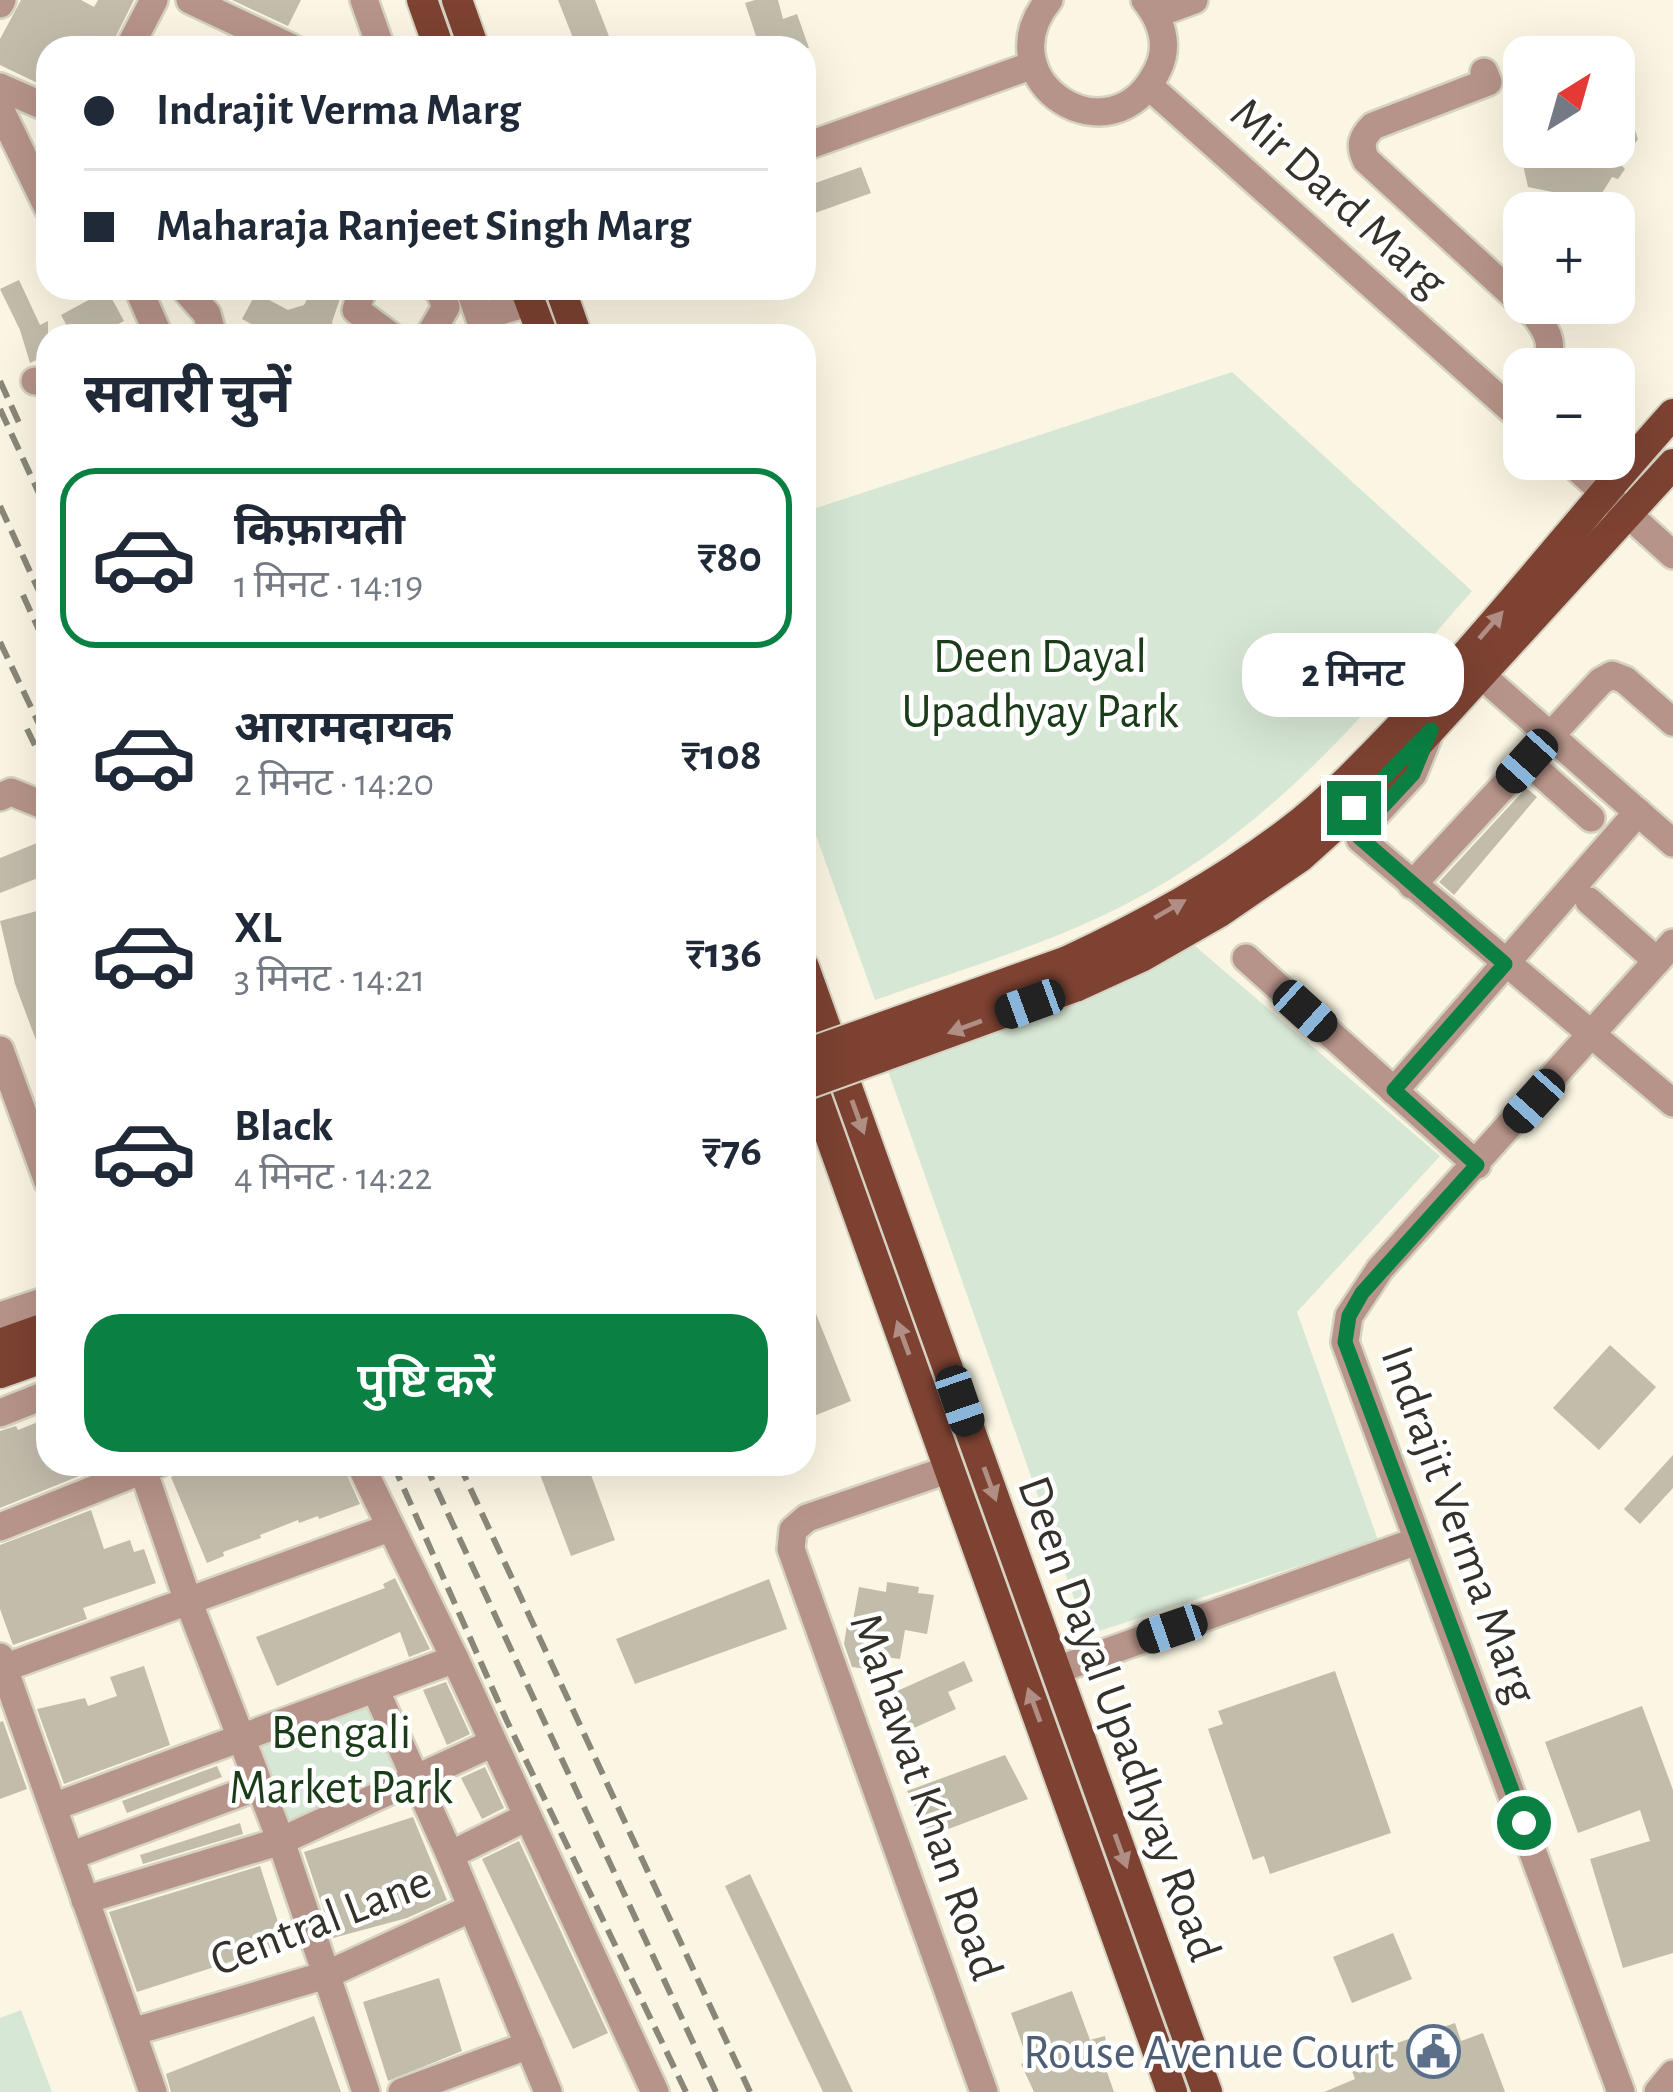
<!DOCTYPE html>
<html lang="hi">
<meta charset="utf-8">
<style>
:root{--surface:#fff;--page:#f6f6f7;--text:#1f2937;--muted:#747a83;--line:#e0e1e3;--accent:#0b8043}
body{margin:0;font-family:"Alegreya Sans","Noto Sans Devanagari",sans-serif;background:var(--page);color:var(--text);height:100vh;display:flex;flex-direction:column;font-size:45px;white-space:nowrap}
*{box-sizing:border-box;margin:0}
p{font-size:39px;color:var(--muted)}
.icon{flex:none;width:66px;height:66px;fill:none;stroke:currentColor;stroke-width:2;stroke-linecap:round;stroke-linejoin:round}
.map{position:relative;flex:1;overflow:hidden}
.side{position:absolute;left:36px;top:324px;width:780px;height:1152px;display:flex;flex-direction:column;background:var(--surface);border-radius:36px;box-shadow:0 12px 48px #0002}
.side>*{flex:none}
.hud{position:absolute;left:36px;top:36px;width:780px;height:264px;border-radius:36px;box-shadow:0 12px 48px #0002;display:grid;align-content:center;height:264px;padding:0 48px;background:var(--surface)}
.needle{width:78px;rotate:37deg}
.buttons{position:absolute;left:1503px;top:36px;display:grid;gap:24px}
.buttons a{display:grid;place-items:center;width:132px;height:132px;border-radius:24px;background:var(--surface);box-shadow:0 12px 48px #0002;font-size:60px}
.end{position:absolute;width:54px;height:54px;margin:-27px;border:15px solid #0b8043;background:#fff;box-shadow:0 0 0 6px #fff}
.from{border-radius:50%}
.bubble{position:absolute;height:84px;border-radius:36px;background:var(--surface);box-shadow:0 12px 48px #0002;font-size:39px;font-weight:600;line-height:84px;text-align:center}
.car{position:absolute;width:36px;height:72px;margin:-36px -18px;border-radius:15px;box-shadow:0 0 9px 3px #0007;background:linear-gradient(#222 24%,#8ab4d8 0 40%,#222 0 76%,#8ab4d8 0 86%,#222 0)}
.hud b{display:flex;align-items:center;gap:42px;height:114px;font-size:45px}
.hud b+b{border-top:3px solid var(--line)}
.hud i{width:30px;height:30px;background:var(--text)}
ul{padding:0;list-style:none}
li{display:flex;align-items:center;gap:36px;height:180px;margin:0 24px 18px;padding:0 24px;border:6px solid transparent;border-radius:36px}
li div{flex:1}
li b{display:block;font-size:45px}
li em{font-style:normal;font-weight:600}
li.on{border-color:var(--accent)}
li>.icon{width:108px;height:108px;stroke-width:1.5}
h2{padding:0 48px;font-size:54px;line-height:144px}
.cta{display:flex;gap:24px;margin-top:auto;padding:24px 48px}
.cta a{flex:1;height:138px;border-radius:36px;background:var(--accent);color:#fff;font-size:48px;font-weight:600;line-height:138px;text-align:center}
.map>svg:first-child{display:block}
</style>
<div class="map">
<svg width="1673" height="2092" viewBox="0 0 1673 2092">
<rect width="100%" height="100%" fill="#fbf6e3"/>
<!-- green -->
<g fill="#d7e7d5">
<path d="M1232,372l240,219c-102,117 -200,238 -342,311 -80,42 -170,68 -255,98l-71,-198v-290z"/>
<polygon points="1195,946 1440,1156 1297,1312 1378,1540 1087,1635 887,1068 1103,990"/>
<polygon points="378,1679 429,1789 299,1844 247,1722"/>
<polygon points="21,2010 52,2092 0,2092 0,2018"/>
</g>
<!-- building -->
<g fill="#c2bcab">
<polygon points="21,0 81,0 94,7 98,0 134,0 110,48 94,40 90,48 48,48 48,88 0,65 0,39"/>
<polygon points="232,0 301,0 288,26"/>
<polygon points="558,0 595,0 610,39 577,48"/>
<polygon points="755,0 778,0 783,19 797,14 809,48 760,48 745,3"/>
<polygon points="1617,76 1638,139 1621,165 1625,169 1618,179 1612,177 1597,201 1528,187 1519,147 1548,147 1550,159 1583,159 1590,147 1614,147"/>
<polygon points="861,167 871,193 804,217 804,187"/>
<polygon points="19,280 40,325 48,321 48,355 30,363 20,330 0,289"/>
<polygon points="313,288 343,290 332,322 336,336 274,336 242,319 256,293 288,310 304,305"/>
<polygon points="107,290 124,321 96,336 72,336 61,315"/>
<polygon points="1526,788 1537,797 1454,895 1439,882"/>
<polygon points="42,841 48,856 48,874 0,893 0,858"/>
<polygon points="48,908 48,1067 46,1067 15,984 0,921"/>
<polygon points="804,1284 851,1401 804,1420"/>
<polygon points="1610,1345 1656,1387 1599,1450 1553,1408"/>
<polygon points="48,1418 48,1464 109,1464 0,1508 0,1431 16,1426 18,1430"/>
<polygon points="1673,1455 1673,1488 1640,1524 1624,1509"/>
<polygon points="201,1464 342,1464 360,1504 319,1519 318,1516 299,1523 298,1520 260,1535 261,1538 223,1552 224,1556 207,1563 171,1477"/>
<polygon points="536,1464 587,1464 615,1540 571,1556"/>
<polygon points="91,1510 104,1549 130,1540 134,1552 144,1549 156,1583 83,1608 87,1619 13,1645 0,1609 0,1545"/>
<polygon points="395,1578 430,1649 409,1657 400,1632 277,1686 256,1637 385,1588 383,1584"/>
<polygon points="769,1579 787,1629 635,1684 616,1639"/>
<polygon points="887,1582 919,1587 918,1593 934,1595 927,1634 905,1630 900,1659 877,1656 874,1670 852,1667 844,1644 847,1625 852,1626 859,1587 886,1592"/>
<polygon points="964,1661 973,1681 948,1692 956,1709 903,1733 886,1696"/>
<polygon points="144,1666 170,1745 64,1784 37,1709 85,1698 88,1706 117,1696 110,1677"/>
<polygon points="1335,1671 1391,1833 1270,1874 1264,1856 1253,1860 1208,1729 1223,1724 1218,1711"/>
<polygon points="446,1682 470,1734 447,1745 423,1690"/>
<polygon points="1642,1706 1673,1790 1673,1953 1623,1968 1590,1859 1650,1841 1640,1810 1578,1833 1545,1742"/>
<polygon points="3,1721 27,1789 0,1799 0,1722"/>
<polygon points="1005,1755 1028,1799 930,1836 907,1791"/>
<polygon points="217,1766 222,1777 127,1813 122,1801"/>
<polygon points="485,1767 504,1808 482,1819 461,1778"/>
<polygon points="413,1817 447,1900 407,1918 333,1938 304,1852"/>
<polygon points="240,1823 243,1834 143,1864 140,1855"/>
<polygon points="519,1841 608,2033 573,2049 482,1859"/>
<polygon points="260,1866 285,1944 137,1992 109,1912"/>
<polygon points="750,1874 853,2092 823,2092 725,1886"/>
<polygon points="1393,1933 1412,1979 1352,2003 1333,1957"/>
<polygon points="439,1978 462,2051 388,2081 363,2002"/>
<polygon points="1072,1991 1090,2040 1105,2036 1108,2056 1102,2058 1114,2092 1034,2092 1021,2064 1028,2061 1011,2013"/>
<polygon points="314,2016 341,2092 171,2092 166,2074"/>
<polygon points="1455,2023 1461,2041 1483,2033 1505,2092 1324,2092 1355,2079 1348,2060"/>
</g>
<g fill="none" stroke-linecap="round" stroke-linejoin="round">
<defs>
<g id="minor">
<polyline points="190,0 292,48"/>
<polyline points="364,0 381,48"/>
<path d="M1049,0c-66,81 64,165 109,69 12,-25 3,-49 -13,-69"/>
<polyline points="0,4 2,0"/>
<polyline points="1156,14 1194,0"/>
<polyline points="129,48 154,0"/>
<path d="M1484,72l4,10 -115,44c-11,11 -14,19 -7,34l169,155c14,18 21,33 7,54"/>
<polyline points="0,87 48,108"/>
<polyline points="1150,87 1524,421"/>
<polyline points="0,109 48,208"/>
<polyline points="804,147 1033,65"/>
<polyline points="138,288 159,336"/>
<polyline points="184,288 207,314 213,336"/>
<polyline points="363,288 356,310 391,336"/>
<polyline points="469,288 486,336"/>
<polyline points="480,317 531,302"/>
<polyline points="429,336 446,307 441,295"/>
<polyline points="35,381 48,383"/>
<polyline points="1567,459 1673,555"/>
<polyline points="1481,675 1673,843"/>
<polyline points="1428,737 1413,774 1361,830 1360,839 1673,1103"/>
<polyline points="1527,761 1591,818"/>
<polyline points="0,797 11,792 48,807"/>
<polyline points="1412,885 1601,681 1612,675 1625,680 1673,722"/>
<polyline points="1589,901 1657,961"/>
<polyline points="1246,958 1477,1165"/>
<polyline points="0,1050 48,1182"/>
<polyline points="1394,1091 1638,812"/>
<polyline points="0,1316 48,1300"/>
<polyline points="0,1413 48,1394"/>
<polyline points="141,1464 187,1598 281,1841 366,2092"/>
<polyline points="360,1464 455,1659 655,2092"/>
<polyline points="950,1469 807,1518 793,1530 791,1549 984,2092"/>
<polyline points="0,1527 158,1464"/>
<polyline points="0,1657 153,2092"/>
<polyline points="4,1668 389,1528"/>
<polyline points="1057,1670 1417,1541"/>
<polyline points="375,1689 450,1855"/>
<polyline points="53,1807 455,1659"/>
<polyline points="70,1856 260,1786"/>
<polyline points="85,1900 281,1841 493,1743"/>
<polyline points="472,1908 548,2092"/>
<polyline points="132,2032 326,1975 472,1908 450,1855 527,1817"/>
<polyline points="402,2092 529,2045"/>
<polyline points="1621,2092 1345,1342 1349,1316 1380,1269 1673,943"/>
<polyline points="1658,2092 1673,2074"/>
</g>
<g id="major">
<polyline points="422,0 439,48"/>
<polyline points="457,0 474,48"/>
<polyline points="525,288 543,336"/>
<polyline points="560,288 577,336"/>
<path d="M1065,962c78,-36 153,-77 222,-129 49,-37 91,-83 133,-127 88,-95 167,-196 253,-292"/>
<polyline points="804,967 1207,2092"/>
<polyline points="1075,987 1143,956 1218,913 1300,857 1380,785 1673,464"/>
<polyline points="804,1063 1172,2092"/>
<polyline points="0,1344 48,1327"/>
<polyline points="0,1373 48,1356"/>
</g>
</defs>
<!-- minor casing -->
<use href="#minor" stroke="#d7d3c2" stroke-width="32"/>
<!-- major casing -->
<use href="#major" stroke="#d7d3c2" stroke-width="34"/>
<!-- minor -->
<use href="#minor" stroke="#b79489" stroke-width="27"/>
<!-- major -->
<use href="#major" stroke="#7d4232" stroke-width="30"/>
<!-- rail -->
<g stroke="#8a877a" stroke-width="6" stroke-dasharray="18 9" stroke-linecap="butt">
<polyline points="0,381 20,425"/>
<polyline points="0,409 48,513"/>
<polyline points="0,506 48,611"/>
<polyline points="23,595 48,650"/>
<polyline points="0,642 48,743"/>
<polyline points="27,729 48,772"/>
<polyline points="393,1464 506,1719 686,2092"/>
<polyline points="425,1464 716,2092"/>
<polyline points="459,1464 750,2092"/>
</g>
<defs>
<g id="major-bridge">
<polyline points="804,1055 1065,962"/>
<polyline points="804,1085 1075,987"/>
</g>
</defs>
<!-- major-bridge casing -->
<use href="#major-bridge" stroke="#d7d3c2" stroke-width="34" stroke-linecap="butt"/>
<!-- major-bridge -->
<use href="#major-bridge" stroke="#7d4232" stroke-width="30"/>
</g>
<!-- one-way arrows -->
<defs><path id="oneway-solid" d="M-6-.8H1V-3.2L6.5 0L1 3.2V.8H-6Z" transform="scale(3)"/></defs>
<g fill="#b18e84">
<use href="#oneway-solid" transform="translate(1491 625) rotate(-49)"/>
<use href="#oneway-solid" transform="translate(1170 909) rotate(-30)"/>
<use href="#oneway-solid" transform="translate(965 1027) rotate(160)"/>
<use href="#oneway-solid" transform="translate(858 1117) rotate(70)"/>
<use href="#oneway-solid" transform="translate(903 1338) rotate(-110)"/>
<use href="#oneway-solid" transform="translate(990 1484) rotate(70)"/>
<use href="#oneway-solid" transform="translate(1034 1705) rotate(-110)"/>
<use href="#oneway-solid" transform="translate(1121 1851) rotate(70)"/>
</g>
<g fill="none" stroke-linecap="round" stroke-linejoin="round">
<!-- route -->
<polyline stroke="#0b8043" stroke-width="15" points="1354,808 1431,730 1413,774 1361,830 1359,837 1505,964 1394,1090 1477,1165 1362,1293 1349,1316 1345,1342 1524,1823"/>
</g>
<!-- icons -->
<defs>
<symbol id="civic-ring" viewBox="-11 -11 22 22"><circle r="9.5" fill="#fff" stroke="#5c6f8a" stroke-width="1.5"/><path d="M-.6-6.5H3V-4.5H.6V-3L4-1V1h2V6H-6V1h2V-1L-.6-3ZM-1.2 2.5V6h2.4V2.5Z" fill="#5c6f8a"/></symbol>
</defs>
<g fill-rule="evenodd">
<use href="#civic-ring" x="1404" y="2022" width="59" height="59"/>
</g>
<g text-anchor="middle" stroke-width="9" stroke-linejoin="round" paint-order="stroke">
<!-- street labels -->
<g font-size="48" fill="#34322b" stroke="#fff">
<text transform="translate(1340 196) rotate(42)" y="17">Mir Dard Marg</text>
<text transform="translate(1461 1524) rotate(70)" y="17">Indrajit Verma Marg</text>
<text transform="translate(1121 1718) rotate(70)" y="17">Deen Dayal Upadhyay Road</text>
<text transform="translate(928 1796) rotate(71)" y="17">Mahawat Khan Road</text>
<text transform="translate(320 1919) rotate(-21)" y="17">Central Lane</text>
</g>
<!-- park labels -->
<g font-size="48" fill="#1b3c19" stroke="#fff">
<text x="1040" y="672">Deen Dayal<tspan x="1040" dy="55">Upadhyay Park</tspan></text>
<text x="341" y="1748">Bengali<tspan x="341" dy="55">Market Park</tspan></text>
</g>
<!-- service labels -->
<g font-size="48" fill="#4e5e75" stroke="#fff" text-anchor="end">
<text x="1394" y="2068">Rouse Avenue Court</text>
</g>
</g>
</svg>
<div class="buttons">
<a><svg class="needle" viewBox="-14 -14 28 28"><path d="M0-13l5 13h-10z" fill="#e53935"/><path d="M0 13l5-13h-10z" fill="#747a83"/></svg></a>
<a>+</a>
<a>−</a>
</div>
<i class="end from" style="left:1524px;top:1823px"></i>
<i class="end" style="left:1354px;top:808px"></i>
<div class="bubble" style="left:1242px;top:633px;width:222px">2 मिनट</div>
<i class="car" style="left:1527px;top:761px;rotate:222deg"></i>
<i class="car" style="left:1030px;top:1004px;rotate:250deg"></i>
<i class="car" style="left:1305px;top:1011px;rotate:132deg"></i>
<i class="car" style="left:1534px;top:1101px;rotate:222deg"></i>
<i class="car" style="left:960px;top:1401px;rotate:161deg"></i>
<i class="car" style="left:1172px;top:1629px;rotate:251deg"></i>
<div class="hud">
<b><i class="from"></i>Indrajit Verma Marg</b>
<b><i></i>Maharaja Ranjeet Singh Marg</b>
</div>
<section class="side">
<h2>सवारी चुनें</h2>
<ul>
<li class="on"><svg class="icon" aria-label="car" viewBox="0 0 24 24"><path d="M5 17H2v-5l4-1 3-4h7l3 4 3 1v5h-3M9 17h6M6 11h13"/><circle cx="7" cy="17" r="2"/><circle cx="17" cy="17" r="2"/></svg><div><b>किफ़ायती</b><p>1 मिनट · 14:19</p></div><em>₹80</em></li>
<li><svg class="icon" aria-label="car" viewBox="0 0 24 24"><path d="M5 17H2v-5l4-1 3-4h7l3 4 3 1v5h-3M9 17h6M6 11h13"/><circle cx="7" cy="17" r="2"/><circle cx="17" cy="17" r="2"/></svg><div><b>आरामदायक</b><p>2 मिनट · 14:20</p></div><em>₹108</em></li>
<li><svg class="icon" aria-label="car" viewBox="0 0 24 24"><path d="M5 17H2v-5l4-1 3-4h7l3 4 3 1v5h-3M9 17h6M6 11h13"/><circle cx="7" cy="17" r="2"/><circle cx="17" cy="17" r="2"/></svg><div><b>XL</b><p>3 मिनट · 14:21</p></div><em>₹136</em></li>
<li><svg class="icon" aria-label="car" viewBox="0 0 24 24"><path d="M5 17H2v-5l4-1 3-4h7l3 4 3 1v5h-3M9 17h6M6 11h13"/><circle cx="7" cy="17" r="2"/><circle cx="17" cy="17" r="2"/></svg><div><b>Black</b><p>4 मिनट · 14:22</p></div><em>₹76</em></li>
</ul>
<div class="cta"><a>पुष्टि करें</a></div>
</section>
</div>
